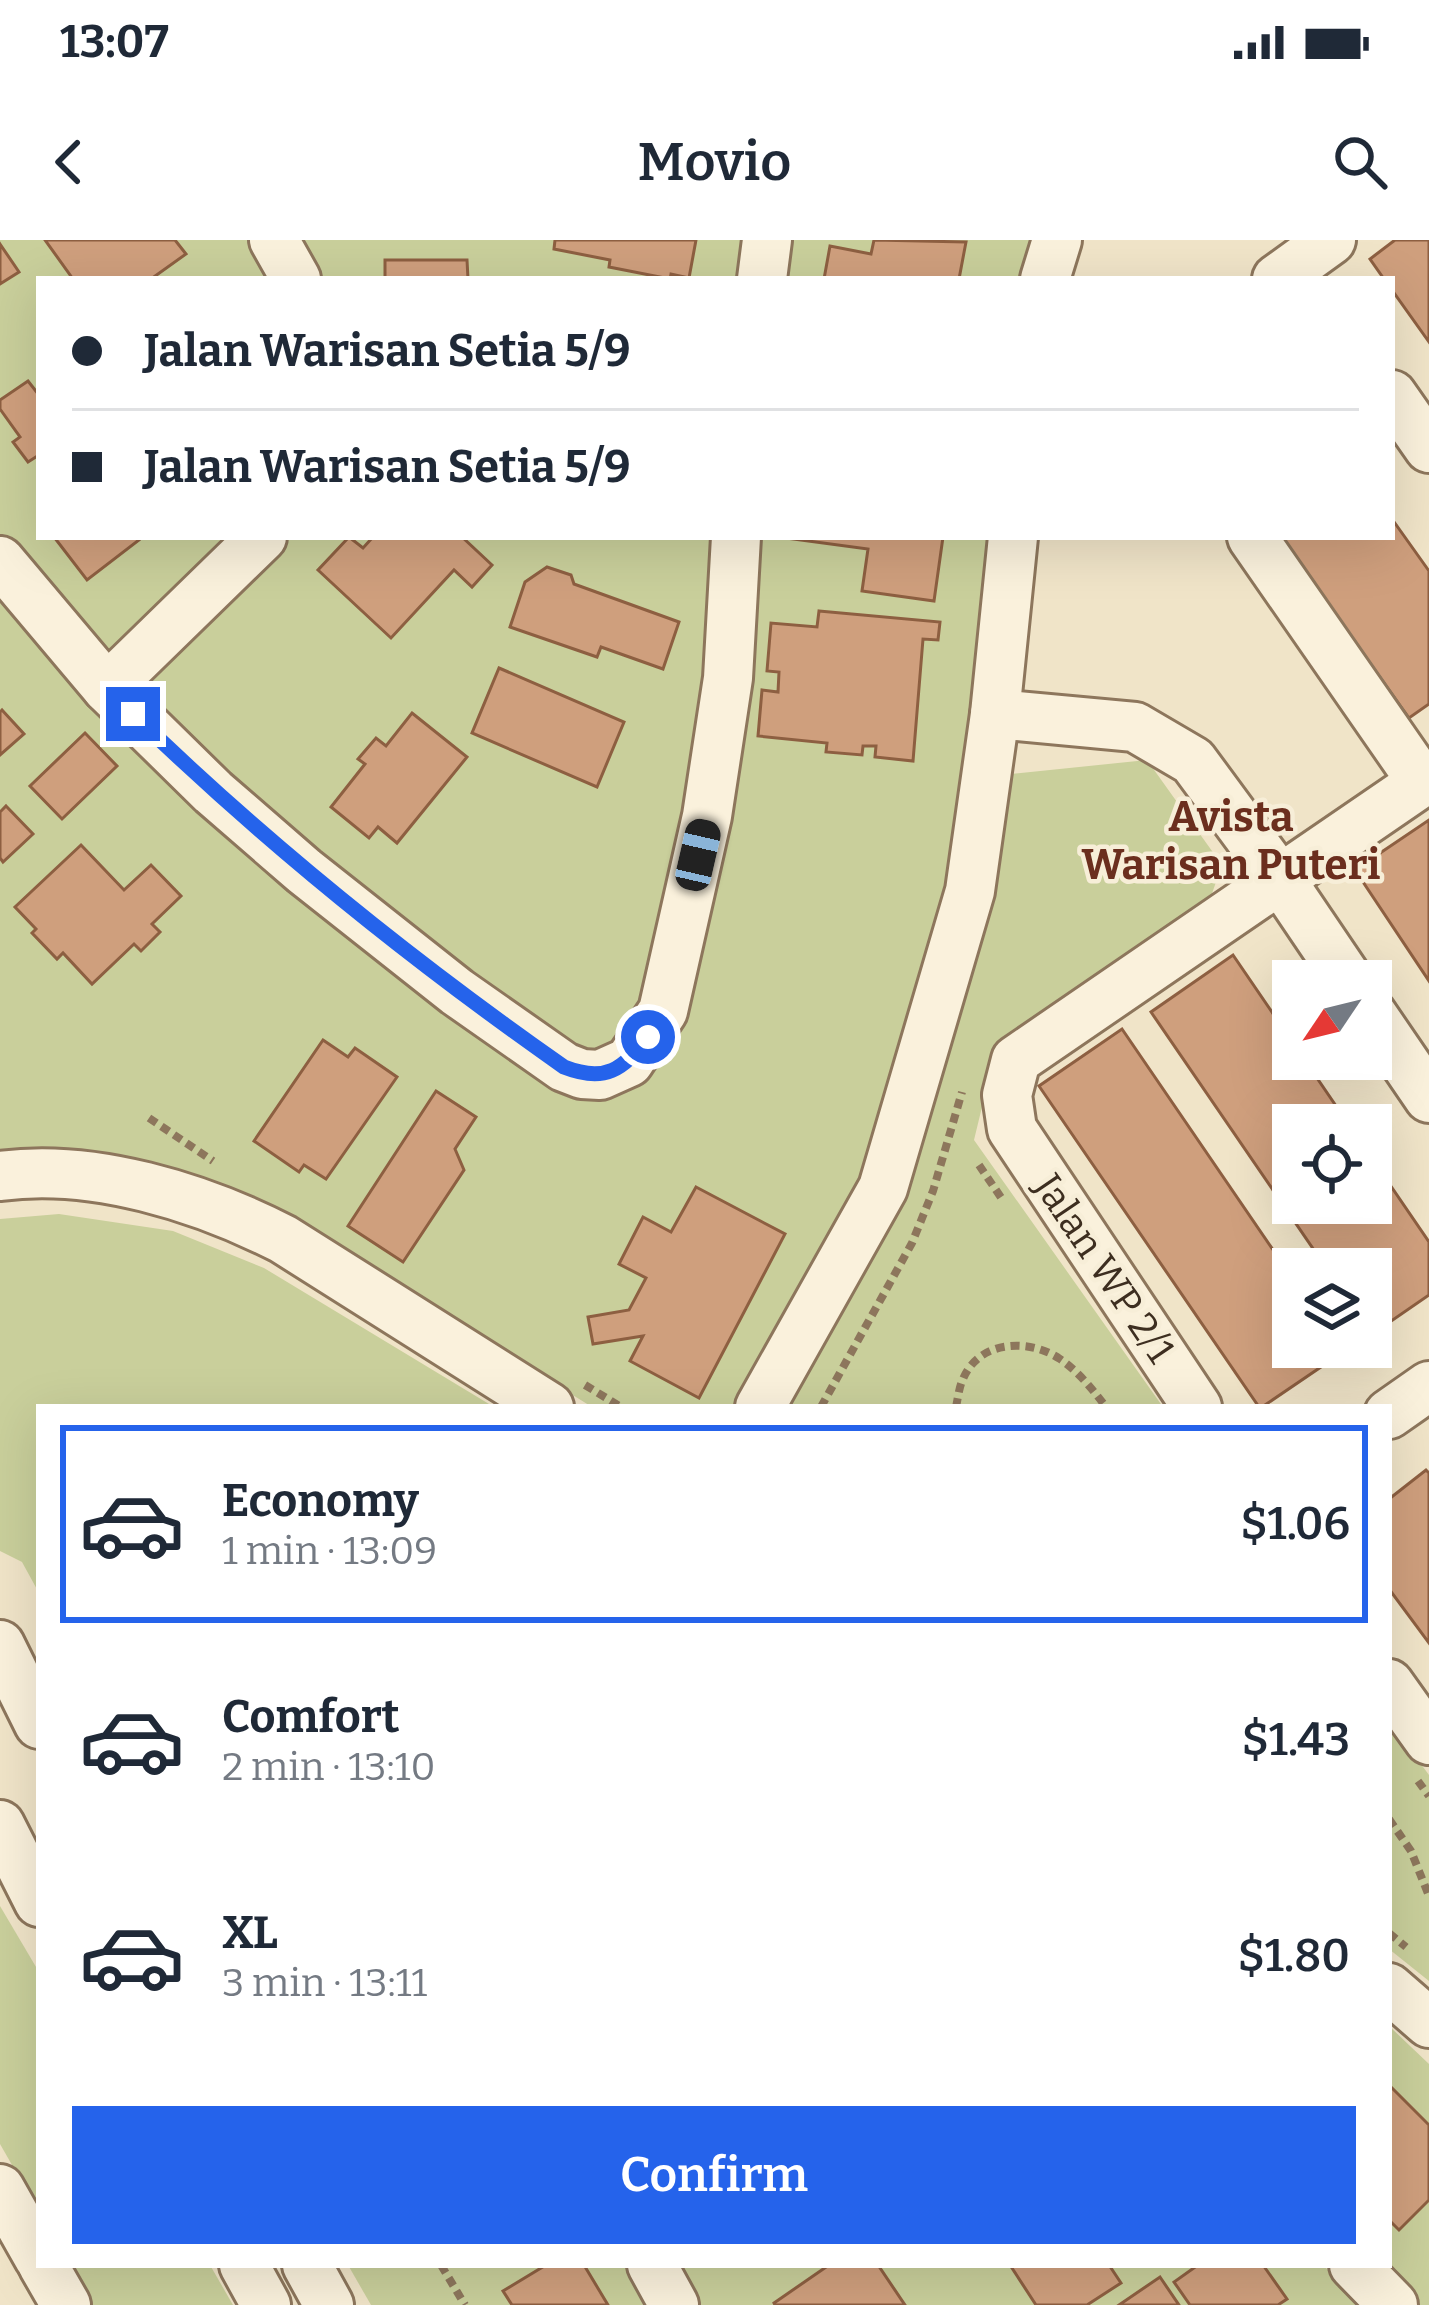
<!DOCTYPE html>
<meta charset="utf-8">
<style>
:root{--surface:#fff;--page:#f6f6f7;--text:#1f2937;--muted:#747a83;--line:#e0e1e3;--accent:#2563eb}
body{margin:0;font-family:Bitter,serif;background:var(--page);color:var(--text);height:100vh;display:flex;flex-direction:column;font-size:45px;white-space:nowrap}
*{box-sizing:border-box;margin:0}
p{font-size:39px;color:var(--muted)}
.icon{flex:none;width:66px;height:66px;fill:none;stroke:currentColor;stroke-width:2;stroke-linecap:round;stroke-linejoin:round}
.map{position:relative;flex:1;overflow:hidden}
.drawer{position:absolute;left:36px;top:1164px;width:1356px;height:864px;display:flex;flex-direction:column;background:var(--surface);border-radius:0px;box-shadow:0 12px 48px #0002}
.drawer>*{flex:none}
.banner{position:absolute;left:36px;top:36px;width:1359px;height:264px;border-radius:0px;box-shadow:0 12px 48px #0002;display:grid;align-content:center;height:264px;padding:0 36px;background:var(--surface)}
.needle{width:78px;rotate:235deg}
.fabs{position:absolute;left:1272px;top:720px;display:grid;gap:24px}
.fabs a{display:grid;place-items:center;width:120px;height:120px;border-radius:0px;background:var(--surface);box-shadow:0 12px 48px #0002;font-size:60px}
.end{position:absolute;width:54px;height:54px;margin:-27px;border:15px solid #2563eb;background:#fff;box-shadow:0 0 0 6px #fff}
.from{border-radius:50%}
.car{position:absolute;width:36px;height:72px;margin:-36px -18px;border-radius:15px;box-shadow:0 0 9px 3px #0007;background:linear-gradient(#222 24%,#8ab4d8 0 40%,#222 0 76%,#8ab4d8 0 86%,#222 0)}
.banner b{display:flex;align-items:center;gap:42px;height:114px;font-size:45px}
.banner b+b{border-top:3px solid var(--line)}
.banner i{width:30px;height:30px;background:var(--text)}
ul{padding:21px 0 0;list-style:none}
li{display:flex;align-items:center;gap:36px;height:198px;margin:0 24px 18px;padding:0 12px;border:6px solid transparent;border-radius:0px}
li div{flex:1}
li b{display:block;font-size:45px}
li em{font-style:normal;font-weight:600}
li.selected{border-color:var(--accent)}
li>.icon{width:108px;height:108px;stroke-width:1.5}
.cta{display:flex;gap:24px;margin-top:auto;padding:24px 36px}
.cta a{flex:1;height:138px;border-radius:0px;background:var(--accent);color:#fff;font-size:48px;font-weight:600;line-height:138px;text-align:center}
.status{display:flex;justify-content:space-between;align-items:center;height:84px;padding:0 60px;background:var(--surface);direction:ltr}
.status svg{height:33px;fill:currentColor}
header{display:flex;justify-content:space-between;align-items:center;height:156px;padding:0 36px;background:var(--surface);font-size:54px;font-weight:600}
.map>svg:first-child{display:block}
</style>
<div class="status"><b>13:07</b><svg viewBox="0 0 49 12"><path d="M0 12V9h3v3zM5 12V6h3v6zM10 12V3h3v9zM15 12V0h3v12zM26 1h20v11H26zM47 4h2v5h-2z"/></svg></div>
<header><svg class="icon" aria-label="back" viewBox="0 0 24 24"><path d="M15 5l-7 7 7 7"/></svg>Movio<svg class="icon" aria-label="search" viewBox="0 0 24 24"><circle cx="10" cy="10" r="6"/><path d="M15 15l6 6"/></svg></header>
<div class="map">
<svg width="1429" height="2065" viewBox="0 0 1429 2065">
<rect width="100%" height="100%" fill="#f0e4c8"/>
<!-- green -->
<g fill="#c9cf9b">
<polygon points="0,0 1033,0 1024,39 39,39 39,297 992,297 947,665 864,930 740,1167 592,1167 284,975 196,937 79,917 0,919"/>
<polygon points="1147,520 1222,625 1209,662 997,805 974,900 1163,1167 790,1167 903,955 971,736 1011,534"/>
<polygon points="59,974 173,991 264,1028 494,1167 39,1167 39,1353 22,1322 0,1311 0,979"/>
<polygon points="1389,1481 1429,1535 1429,1741 1389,1709"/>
<polygon points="0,1666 39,1732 39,1972 0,1904"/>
<polygon points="1389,1786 1429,1824 1429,2065 1419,2065 1380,2025 1389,2025"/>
<polygon points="69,2025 210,2025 233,2065 92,2065"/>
<polygon points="348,2025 629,2025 652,2065 371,2065"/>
<polygon points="677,2025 1323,2025 1363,2065 700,2065"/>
</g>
<!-- building -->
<g fill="#cf9f7d" stroke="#8d5f41" stroke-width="3">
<polygon points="45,0 175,0 186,14 151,39 73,39"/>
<polygon points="555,0 696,0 689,38 671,34 670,39 609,27 610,20 554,9"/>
<polygon points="874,0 966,2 959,39 824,39 830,6 871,14"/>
<polygon points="1395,0 1429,0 1429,102 1392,50 1392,39 1384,39 1370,19"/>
<polygon points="0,4 19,32 0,44"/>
<polygon points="385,20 467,20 468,39 385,39"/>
<polygon points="28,141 39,155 39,215 28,222 13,202 20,197 0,169 0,160"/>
<polygon points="1392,279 1429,331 1429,464 1409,478 1280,297 1392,297"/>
<polygon points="54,297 137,297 139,300 87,340"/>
<polygon points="349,297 363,308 373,297 462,297 492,325 472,347 454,330 391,398 318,330"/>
<polygon points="943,297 934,361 862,351 868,309 786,298"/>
<polygon points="547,327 571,335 574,344 679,382 663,429 601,407 597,417 510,387 525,342"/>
<polygon points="819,371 940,382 938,400 923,399 913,521 875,517 876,506 863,506 862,515 826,512 827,503 758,496 762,450 778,452 779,432 767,431 771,383 817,387"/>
<polygon points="499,428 624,482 597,547 472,493"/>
<polygon points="2,470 24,494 0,515 0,472"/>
<polygon points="412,473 467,517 397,603 378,587 369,598 331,567 365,524 358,519 376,498 386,506"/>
<polygon points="85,493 117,526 62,579 30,546"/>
<polygon points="6,566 33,594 3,622 0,618 0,572"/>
<polygon points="1429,580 1429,741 1355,630"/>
<polygon points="81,605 124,650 151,625 181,656 152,684 160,692 141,711 134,704 92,744 63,713 57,719 32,693 36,689 15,667"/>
<polygon points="1233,715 1293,803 1293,819 1304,819 1349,885 1293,885 1293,963 1371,963 1371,917 1429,1002 1429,1055 1371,1095 1371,1029 1327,1029 1151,772"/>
<polygon points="1122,789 1293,1039 1293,1107 1340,1107 1343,1112 1262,1167 1259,1167 1039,846"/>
<polygon points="323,800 348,817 355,808 397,837 326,939 304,925 299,932 254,901"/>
<polygon points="436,851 476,877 455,909 464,930 403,1022 348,986"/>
<polygon points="696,947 785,994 699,1158 630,1121 643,1096 593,1104 588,1077 629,1070 646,1038 619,1024 643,977 671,992"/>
<polygon points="1426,1230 1429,1233 1429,1403 1389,1349 1389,1259"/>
<polygon points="1389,1845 1429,1885 1429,1960 1399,1990 1389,1980"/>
<polygon points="546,2025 584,2025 608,2065 512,2065 503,2051"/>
<polygon points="829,2025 878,2025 905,2065 775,2065 774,2063"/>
<polygon points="1010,2025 1109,2025 1121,2043 1087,2065 1036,2065"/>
<polygon points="1198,2025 1263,2025 1287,2059 1278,2065 1190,2065 1174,2042"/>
<polygon points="1160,2037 1179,2065 1119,2065"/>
</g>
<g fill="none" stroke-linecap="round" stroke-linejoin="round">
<defs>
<g id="minor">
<polyline points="274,0 296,39"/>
<polyline points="762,39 767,0"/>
<polyline points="1045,39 1057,0"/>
<polyline points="1277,39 1331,0"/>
<polyline points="1392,155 1429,208"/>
<polyline points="0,321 107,448 213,552 304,631 457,752 564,827 582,834 600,835 629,822 663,771 707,576 728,438 736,297"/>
<polyline points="107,448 262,297"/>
<polyline points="995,474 1135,487 1193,521 1280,639 1349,741"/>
<polyline points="1371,773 1429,858"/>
<path d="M0,936c92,-13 201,21 283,63l266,168"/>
<polyline points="760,1167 883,948 970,651 995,474 1013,297"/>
<polyline points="1197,1167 1012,889 1007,855 1016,820 1422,542 1252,297"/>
<polyline points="1389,1174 1429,1146"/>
<polyline points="0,1405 39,1484"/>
<polyline points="1389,1444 1429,1500"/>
<polyline points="0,1585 39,1662"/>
<polyline points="1389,1748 1429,1783"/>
<polyline points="0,1949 39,2018"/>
<polyline points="43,2025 66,2065"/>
<polyline points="244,2025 266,2065"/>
<polyline points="307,2025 329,2065"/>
<polyline points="652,2025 674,2065"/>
<polyline points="1354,2025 1393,2065"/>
</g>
</defs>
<!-- minor casing -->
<use href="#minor" stroke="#8d765c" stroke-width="54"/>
<!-- path -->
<g stroke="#8d765c" stroke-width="8" stroke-dasharray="9 6" stroke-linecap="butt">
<polyline points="149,878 213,921"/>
<polyline points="979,925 1002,959"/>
<polyline points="585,1145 621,1167"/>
<polyline points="821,1167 912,1003 933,951 962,852"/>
<path d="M956,1167c2,-9 3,-20 7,-28 16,-39 66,-41 97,-20 19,13 33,31 46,48"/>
<polyline points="1418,1541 1429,1556"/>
<polyline points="1389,1579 1411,1611 1429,1656"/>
<polyline points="1389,1693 1406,1707"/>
<polyline points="441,2025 465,2065"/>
</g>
<!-- minor -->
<use href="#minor" stroke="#faf1dc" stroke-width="48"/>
</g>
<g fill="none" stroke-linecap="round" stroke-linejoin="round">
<!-- route -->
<path stroke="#2563eb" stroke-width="15" d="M133,474c135,131 277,245 431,353 41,16 59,3 84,-30"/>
</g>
<g text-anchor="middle" stroke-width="9" stroke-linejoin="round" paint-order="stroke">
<!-- street labels -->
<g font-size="39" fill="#3d2e20" stroke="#f7eed8">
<text transform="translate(1105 1028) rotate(56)" y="14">Jalan WP 2/1</text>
</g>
<!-- neighbourhood labels -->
<g font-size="42" font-weight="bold" fill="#6b2e1e" stroke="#f7eed8">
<text x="1231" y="591">Avista<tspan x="1231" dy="48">Warisan Puteri</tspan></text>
</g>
</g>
</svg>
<div class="fabs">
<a><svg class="needle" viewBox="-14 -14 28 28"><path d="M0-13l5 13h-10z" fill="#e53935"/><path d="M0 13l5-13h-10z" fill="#747a83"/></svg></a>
<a><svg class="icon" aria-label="locate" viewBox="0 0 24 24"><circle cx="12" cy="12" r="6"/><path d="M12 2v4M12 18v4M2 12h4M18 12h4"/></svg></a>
<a><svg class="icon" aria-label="layers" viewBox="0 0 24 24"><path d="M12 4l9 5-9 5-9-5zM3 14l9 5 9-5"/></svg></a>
</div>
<i class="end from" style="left:648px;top:797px"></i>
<i class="end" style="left:133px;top:474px"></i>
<i class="car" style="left:698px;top:615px;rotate:13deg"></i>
<div class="banner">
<b><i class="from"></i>Jalan Warisan Setia 5/9</b>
<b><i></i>Jalan Warisan Setia 5/9</b>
</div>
<section class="drawer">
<ul>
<li class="selected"><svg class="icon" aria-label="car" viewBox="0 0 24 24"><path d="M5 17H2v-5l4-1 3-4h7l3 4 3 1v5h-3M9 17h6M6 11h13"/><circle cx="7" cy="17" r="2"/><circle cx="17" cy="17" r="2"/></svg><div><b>Economy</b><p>1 min · 13:09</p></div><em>$1.06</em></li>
<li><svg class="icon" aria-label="car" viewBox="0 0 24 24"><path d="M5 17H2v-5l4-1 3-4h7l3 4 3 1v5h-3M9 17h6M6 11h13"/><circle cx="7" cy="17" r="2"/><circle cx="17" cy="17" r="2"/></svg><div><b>Comfort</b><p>2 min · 13:10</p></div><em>$1.43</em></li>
<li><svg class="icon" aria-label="car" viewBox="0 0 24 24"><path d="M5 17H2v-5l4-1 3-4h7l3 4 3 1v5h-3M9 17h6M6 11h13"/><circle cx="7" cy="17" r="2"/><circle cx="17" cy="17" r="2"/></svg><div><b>XL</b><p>3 min · 13:11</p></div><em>$1.80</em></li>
</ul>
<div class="cta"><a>Confirm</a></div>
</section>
</div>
